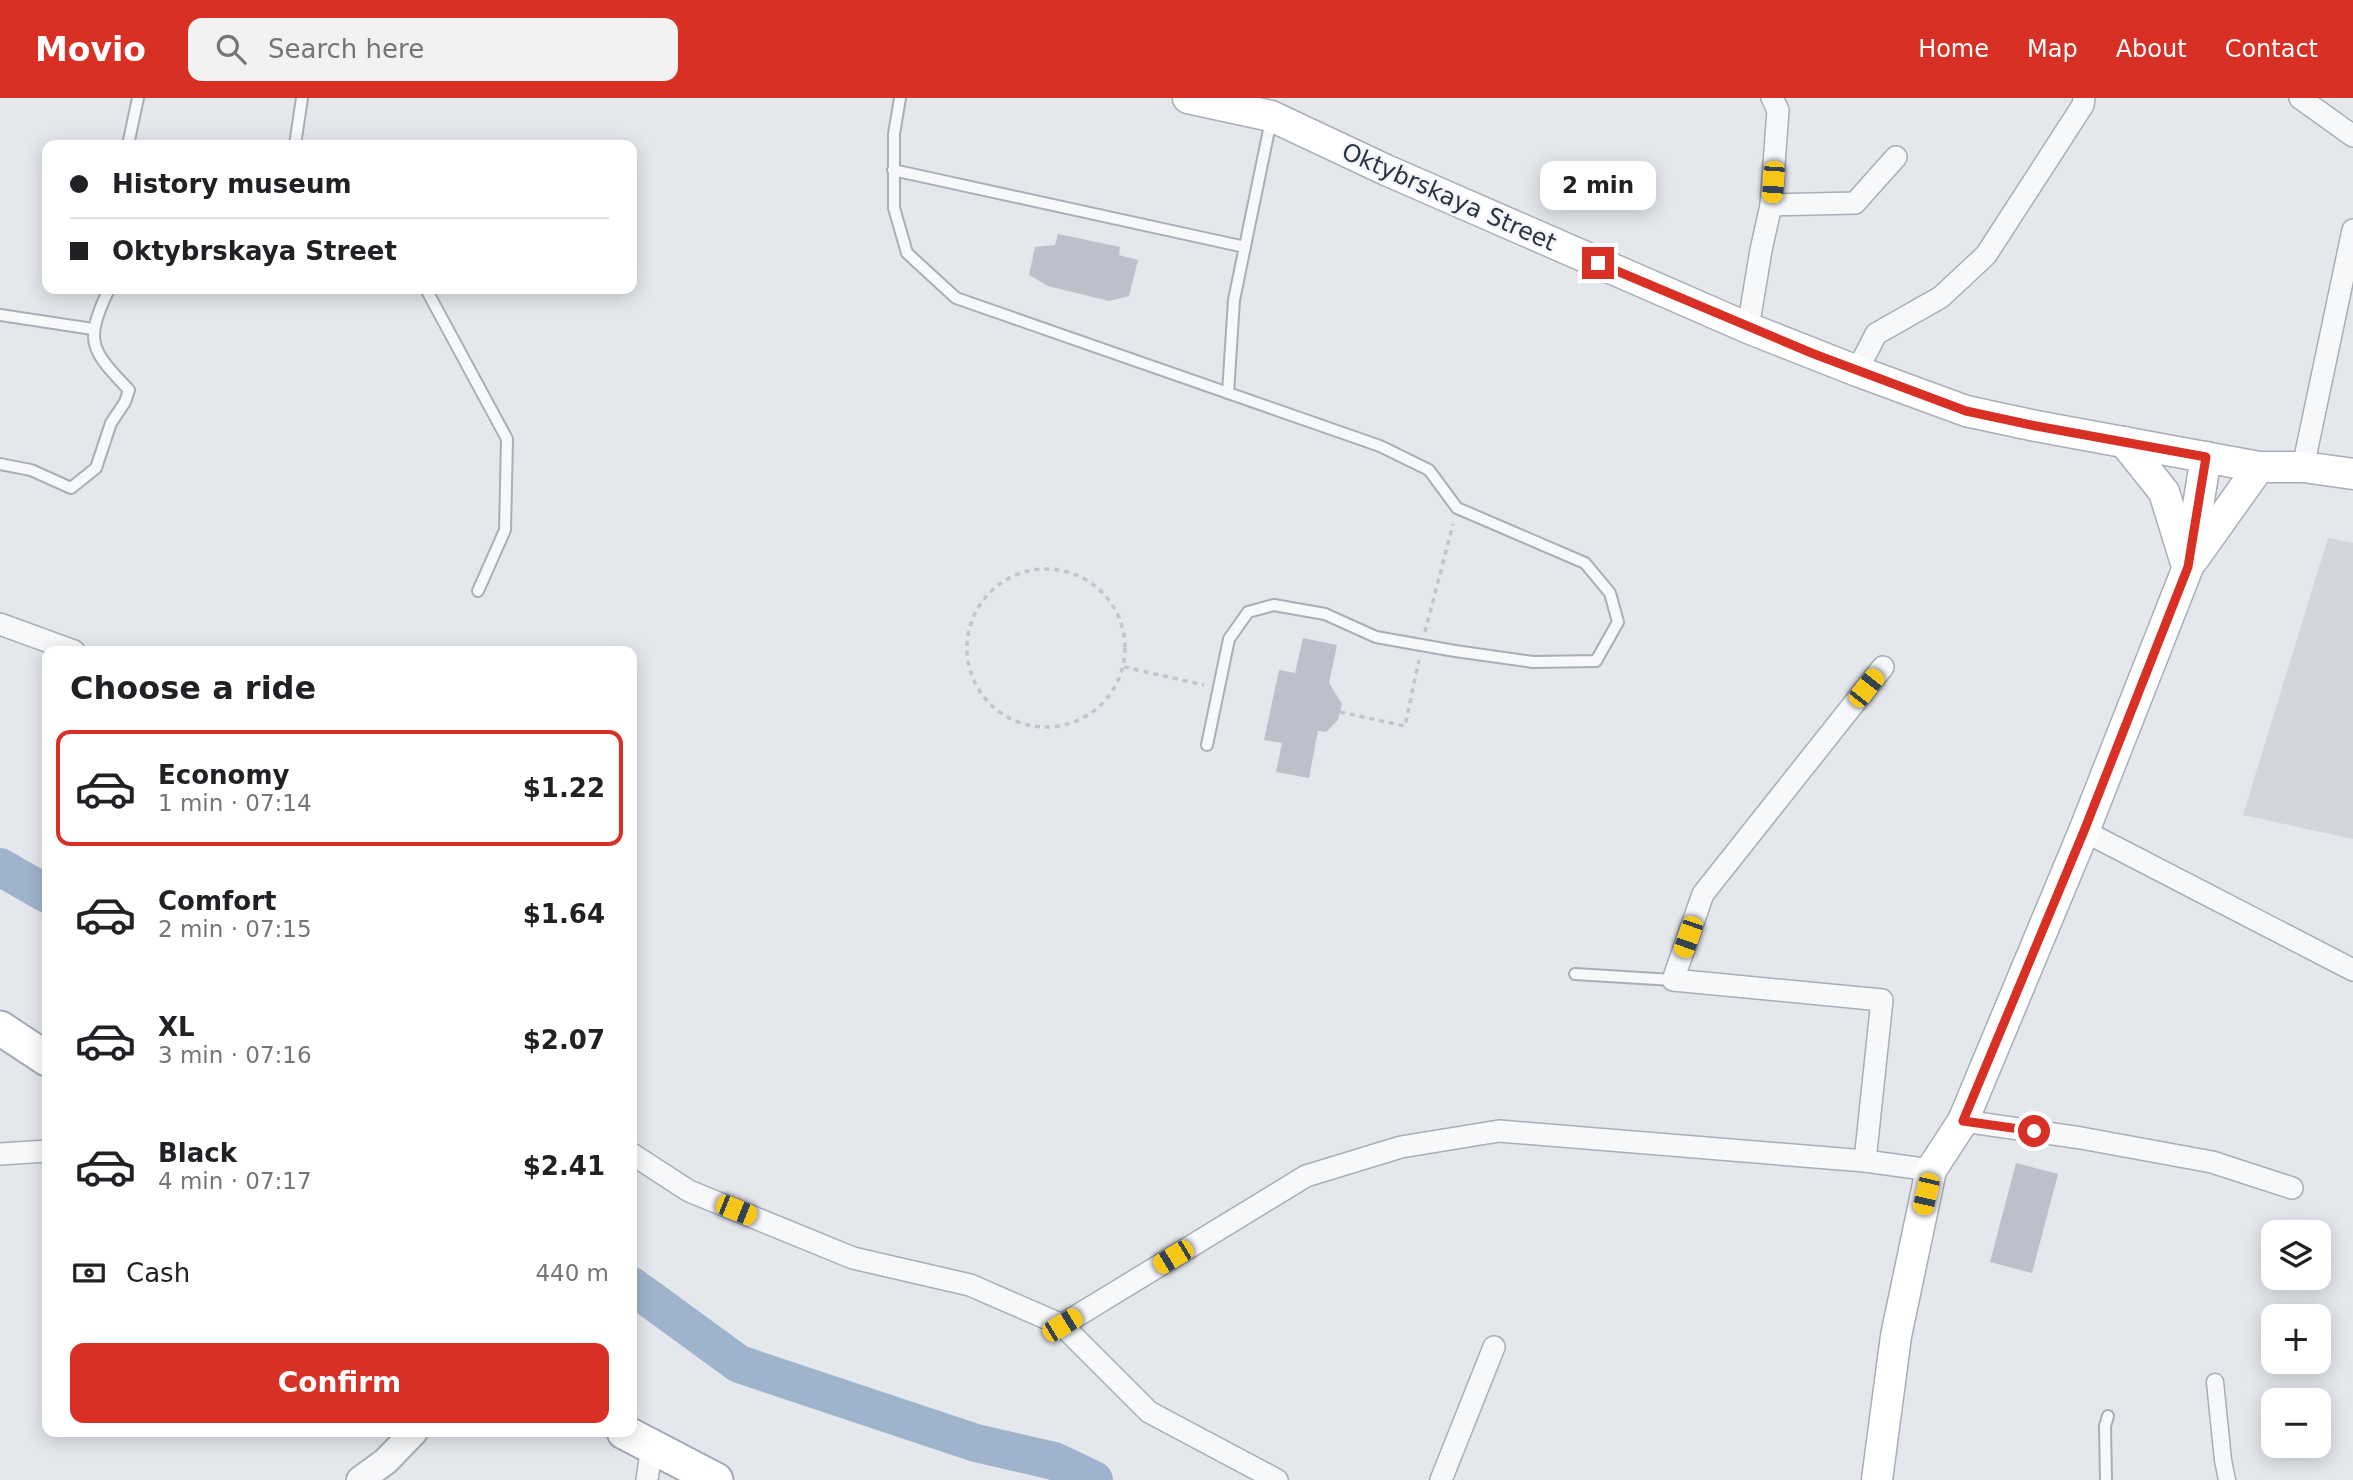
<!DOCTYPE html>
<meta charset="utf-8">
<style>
:root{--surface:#fff;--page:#f2f2f2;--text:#202124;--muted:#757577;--line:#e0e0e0;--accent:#d93025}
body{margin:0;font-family:"DejaVu Sans",sans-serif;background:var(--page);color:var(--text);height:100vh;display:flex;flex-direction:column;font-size:26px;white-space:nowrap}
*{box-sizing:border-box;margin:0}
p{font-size:23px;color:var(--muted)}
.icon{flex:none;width:38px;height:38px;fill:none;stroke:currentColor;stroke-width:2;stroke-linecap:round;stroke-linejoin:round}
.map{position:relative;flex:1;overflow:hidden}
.details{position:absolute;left:42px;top:548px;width:595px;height:791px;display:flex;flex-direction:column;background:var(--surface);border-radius:14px;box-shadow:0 4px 18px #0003}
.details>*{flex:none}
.top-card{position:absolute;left:42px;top:42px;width:595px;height:154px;border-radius:14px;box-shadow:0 4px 18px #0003;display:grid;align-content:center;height:154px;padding:0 28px;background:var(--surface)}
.buttons{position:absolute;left:2261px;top:1122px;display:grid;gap:14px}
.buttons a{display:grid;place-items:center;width:70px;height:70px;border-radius:14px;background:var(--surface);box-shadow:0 4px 18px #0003;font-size:35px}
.end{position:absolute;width:32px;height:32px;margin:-16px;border:9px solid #d93025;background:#fff;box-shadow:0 0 0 4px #fff}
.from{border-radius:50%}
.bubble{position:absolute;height:49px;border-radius:14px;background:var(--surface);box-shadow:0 4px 18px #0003;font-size:23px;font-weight:700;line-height:49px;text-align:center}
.car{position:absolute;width:21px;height:42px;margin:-21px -10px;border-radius:9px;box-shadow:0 0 5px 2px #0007;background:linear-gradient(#f5c518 24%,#345 0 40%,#f5c518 0 76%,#345 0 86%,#f5c518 0)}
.top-card b{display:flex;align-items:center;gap:24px;height:66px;font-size:26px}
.top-card b+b{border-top:2px solid var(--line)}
.top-card i{width:18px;height:18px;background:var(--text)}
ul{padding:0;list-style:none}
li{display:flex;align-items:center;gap:21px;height:116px;margin:0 14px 10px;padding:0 14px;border:4px solid transparent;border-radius:14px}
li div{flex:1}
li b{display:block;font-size:26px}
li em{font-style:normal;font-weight:700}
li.selected{border-color:var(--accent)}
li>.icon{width:63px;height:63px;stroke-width:1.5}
h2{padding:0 28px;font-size:32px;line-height:84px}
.pay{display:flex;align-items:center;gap:18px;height:77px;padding:0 28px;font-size:26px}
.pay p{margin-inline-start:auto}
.cta{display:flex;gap:14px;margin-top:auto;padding:14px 28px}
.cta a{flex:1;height:80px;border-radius:14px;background:var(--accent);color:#fff;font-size:28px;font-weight:700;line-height:80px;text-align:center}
header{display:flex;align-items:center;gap:42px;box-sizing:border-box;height:98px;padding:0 35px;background:var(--accent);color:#fff}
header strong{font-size:33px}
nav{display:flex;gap:38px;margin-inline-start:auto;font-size:24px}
.search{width:490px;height:63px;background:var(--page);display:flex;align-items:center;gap:18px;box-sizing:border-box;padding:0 24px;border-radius:14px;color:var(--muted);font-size:26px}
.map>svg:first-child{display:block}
</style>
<header>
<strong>Movio</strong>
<div class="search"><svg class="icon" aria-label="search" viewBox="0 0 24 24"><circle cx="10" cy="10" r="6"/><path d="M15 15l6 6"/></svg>Search here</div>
<nav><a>Home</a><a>Map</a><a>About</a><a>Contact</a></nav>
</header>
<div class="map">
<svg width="2353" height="1382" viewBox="0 0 2353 1382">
<rect width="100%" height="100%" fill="#e4e7ec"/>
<!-- built -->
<polygon fill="#d2d6de" points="2328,440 2353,445 2353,741 2243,717"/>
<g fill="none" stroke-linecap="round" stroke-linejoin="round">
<!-- river -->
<g stroke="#9fb4cc" stroke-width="38">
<polyline points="0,769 47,796"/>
<polyline points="632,1188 739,1266 976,1345 1054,1363 1094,1382"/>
</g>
</g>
<!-- building -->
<g fill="#bbc0ca">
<polygon points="1058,136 1120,149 1119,157 1138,162 1129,198 1109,203 1048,188 1029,177 1035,149 1055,147"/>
<polygon points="1303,540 1337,547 1329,585 1342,606 1338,622 1326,634 1318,633 1309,680 1276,674 1282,645 1264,642 1279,572 1295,575"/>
<polygon points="2016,1065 2058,1076 2032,1175 1990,1164"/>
</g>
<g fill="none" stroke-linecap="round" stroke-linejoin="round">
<defs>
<g id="service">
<polyline points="900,0 894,36 894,110 907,155 956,200 1380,348 1429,372 1457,410 1585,465 1610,495 1618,524 1596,563 1533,564 1455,553 1376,539 1325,516 1274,507 1248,514 1229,541 1207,647"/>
<polyline points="128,47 138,0"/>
<polyline points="295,47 302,0"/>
<polyline points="893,72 1245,149"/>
<polyline points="426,191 507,341 505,432 478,493"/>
<polyline points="0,217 93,231"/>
<polyline points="1228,295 1234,202 1271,22"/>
<path d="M0,366l31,6 40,18 25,-20 15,-45 14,-21 4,-12c-39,-41 -45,-48 -20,-101"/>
<polyline points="1575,876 1673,882"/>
<polyline points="2106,1382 2105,1328 2108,1318"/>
</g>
<polyline id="pedestrian" points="2215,1284 2223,1362 2227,1382"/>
<g id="minor">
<polyline points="2300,0 2353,38"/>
<polyline points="1771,107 1855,105 1896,59"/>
<polyline points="1748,230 1761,152 1771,107 1778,12 1772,0"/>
<polyline points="1857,273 1876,236 1941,199 1986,157 2083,7 2084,0"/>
<polyline points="2303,369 2353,132"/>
<polyline points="0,526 74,553"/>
<polyline points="2084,733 2353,872"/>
<polyline points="1963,1023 2081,1040 2212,1064 2292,1090"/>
<polyline points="0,1056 47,1053"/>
<polyline points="632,1056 689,1093 853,1160 970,1187 1062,1227 1149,1314 1277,1382"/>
<polyline points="1865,1063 1882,902 1673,882 1703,796 1883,569"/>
<polyline points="1062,1227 1306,1078 1401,1049 1499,1033 1865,1063 1931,1072"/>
<polyline points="647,1382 652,1348"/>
<polyline points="1441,1382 1494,1249"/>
</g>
<polyline id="tertiary" points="360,1382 386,1363 414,1334"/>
<g id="secondary">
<polyline points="1188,0 1271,18 1386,72 1748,230 1857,273 1966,313 2036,328 2259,369 2303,369 2353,376"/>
<polyline points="2124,344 2164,394 2185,462"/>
<polyline points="2192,463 2259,369"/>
<polyline points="1877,1382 1896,1238 1931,1072 1963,1023 2084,733 2188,469 2206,359"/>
</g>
<g id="primary">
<polyline points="0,930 47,961"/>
<polyline points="624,1334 716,1382"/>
</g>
</defs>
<!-- service casing -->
<use href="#service" stroke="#a9aeb7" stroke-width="14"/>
<!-- pedestrian casing -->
<use href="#pedestrian" stroke="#a9aeb7" stroke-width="19"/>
<!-- minor casing -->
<use href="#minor" stroke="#a9aeb7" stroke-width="24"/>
<!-- tertiary casing -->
<use href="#tertiary" stroke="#a9aeb7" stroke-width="30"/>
<!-- secondary casing -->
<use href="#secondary" stroke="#a9aeb7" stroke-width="33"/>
<!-- primary casing -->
<use href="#primary" stroke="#a3abb8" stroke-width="37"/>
<!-- path -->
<g stroke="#c2c5cb" stroke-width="3.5" stroke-dasharray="5 5" stroke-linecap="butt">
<circle cx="1046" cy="550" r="79"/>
<polyline points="1425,534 1453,426"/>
<polyline points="1124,569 1204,587"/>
<polyline points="1340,614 1405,628 1419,562"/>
</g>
<!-- service -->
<use href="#service" stroke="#f7f8fa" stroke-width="10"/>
<!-- pedestrian -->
<use href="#pedestrian" stroke="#f7f8fa" stroke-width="16"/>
<!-- minor -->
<use href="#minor" stroke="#f7f8fa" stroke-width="21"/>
<!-- tertiary -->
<use href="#tertiary" stroke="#f7f8fa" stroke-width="26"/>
<!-- secondary -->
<use href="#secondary" stroke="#fff" stroke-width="30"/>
<!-- primary -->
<use href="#primary" stroke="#fff" stroke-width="33"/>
</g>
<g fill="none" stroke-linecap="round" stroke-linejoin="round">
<!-- route -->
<polyline stroke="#d93025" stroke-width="9" points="1598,165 1814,256 1966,313 2036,328 2206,359 2188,469 2084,733 1963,1023 2034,1033"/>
</g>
<g text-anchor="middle" stroke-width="5" stroke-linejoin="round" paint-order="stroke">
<!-- street labels -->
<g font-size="24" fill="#2b3445" stroke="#f4f6f9">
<text transform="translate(1449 99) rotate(24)" y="8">Oktybrskaya Street</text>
</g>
</g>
</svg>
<div class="buttons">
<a><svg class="icon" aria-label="layers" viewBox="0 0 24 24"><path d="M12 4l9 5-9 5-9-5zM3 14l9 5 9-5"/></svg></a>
<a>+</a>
<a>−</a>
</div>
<i class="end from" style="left:2034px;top:1033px"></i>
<i class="end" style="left:1598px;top:165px"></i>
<div class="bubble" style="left:1540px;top:63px;width:116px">2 min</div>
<i class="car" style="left:1773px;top:84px;rotate:184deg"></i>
<i class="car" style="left:1866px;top:590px;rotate:38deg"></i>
<i class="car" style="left:1688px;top:839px;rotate:199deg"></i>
<i class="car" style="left:1926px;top:1096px;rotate:193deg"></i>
<i class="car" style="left:736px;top:1112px;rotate:112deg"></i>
<i class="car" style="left:1173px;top:1159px;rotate:239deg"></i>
<i class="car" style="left:1062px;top:1227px;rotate:59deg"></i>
<div class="top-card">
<b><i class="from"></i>History museum</b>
<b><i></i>Oktybrskaya Street</b>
</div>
<section class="details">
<h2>Choose a ride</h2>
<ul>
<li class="selected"><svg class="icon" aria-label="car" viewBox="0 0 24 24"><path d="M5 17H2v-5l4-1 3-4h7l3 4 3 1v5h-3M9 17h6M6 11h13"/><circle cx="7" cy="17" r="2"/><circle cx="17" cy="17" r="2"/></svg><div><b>Economy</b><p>1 min · 07:14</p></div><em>$1.22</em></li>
<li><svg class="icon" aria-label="car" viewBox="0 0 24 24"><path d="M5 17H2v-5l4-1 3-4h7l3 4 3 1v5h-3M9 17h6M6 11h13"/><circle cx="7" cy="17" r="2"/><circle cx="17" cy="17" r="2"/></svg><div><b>Comfort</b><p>2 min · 07:15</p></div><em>$1.64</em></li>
<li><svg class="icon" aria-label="car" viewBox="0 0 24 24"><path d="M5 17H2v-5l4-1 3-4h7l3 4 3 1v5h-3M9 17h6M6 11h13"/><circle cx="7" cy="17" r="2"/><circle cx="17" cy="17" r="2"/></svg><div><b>XL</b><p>3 min · 07:16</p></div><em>$2.07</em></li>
<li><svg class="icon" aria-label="car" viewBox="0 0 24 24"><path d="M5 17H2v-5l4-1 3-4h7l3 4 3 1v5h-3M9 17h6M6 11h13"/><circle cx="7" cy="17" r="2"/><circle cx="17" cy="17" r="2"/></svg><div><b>Black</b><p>4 min · 07:17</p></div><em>$2.41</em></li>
</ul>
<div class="pay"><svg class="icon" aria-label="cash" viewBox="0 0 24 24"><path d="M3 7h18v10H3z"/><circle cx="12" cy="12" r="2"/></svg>Cash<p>440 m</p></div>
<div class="cta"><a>Confirm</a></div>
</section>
</div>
